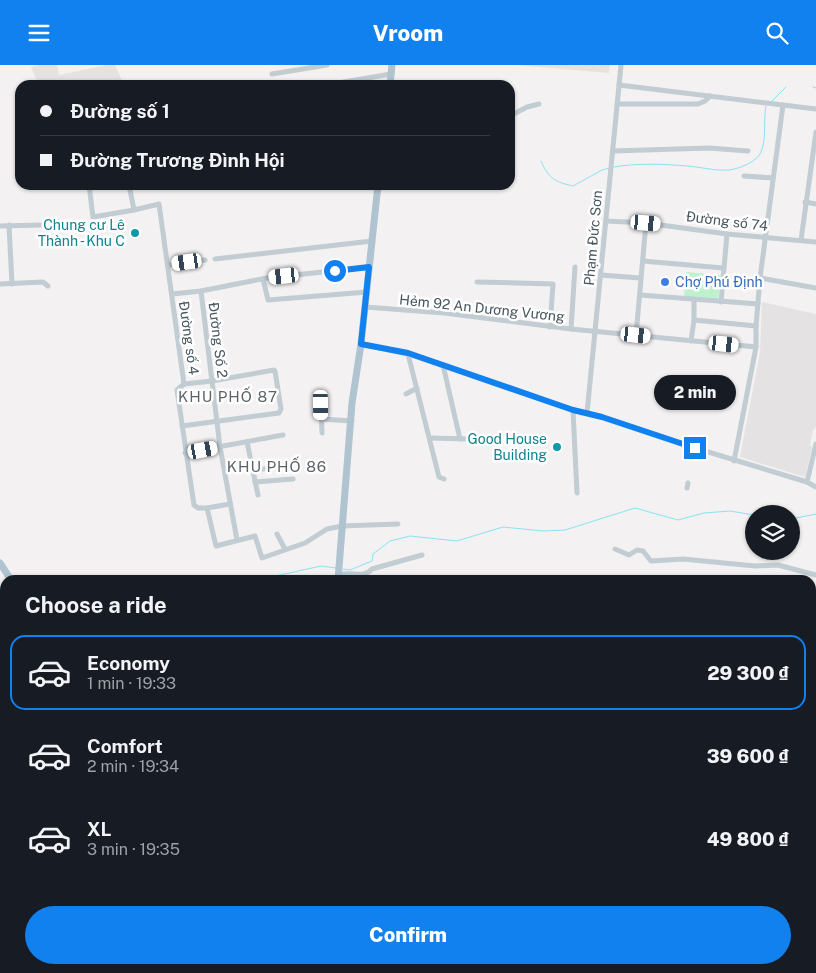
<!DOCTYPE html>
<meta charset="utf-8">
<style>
:root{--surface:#171b24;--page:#242831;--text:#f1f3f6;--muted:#9ea1a6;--line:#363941;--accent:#1081ee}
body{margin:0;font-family:"Public Sans",sans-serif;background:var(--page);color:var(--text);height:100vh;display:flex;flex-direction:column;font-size:19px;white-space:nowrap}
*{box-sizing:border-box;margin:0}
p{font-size:16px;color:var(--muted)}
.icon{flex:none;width:28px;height:28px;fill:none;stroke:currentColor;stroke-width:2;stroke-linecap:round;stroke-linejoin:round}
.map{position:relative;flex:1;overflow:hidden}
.panel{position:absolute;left:0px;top:510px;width:816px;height:399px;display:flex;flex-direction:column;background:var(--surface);border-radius:15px 15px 0 0;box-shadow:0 1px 4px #0004}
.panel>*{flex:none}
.hud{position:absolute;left:15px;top:15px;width:500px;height:110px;border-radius:15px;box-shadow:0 1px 4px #0004;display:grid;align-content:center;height:110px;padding:0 25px;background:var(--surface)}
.controls{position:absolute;left:745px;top:440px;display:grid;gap:10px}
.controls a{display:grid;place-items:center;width:55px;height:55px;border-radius:50%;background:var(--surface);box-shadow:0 1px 4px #0004;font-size:25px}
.end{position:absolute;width:22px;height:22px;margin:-11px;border:6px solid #1081ee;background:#fff;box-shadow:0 0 0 2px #fff}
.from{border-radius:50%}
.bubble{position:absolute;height:35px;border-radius:18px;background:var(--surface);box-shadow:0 1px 4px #0004;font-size:16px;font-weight:800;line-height:35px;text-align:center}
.car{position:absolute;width:15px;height:30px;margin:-15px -8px;border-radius:6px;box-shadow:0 0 4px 1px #0007;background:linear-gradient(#fff 24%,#345 0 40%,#fff 0 76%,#345 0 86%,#fff 0)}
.hud b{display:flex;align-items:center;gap:18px;height:48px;font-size:19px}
.hud b+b{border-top:1px solid var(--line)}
.hud i{width:12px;height:12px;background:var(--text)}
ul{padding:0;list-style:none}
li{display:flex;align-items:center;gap:15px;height:75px;margin:0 10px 8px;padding:0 15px;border:2px solid transparent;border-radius:15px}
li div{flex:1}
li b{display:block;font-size:19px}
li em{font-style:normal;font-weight:800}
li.selected{border-color:var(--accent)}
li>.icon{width:45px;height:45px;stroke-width:1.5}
h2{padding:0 25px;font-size:22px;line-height:60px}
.action{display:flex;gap:10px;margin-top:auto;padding:10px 25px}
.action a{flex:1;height:58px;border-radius:30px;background:var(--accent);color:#fff;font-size:20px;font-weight:800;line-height:58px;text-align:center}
header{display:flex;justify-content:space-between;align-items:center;height:65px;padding:0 25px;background:var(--accent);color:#fff;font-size:22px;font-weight:800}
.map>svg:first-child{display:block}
</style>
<header><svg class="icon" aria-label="menu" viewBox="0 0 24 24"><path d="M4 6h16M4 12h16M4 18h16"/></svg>Vroom<svg class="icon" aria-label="search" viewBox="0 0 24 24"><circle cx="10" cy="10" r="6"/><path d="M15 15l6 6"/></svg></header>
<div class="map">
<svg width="816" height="908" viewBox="0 0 816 908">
<rect width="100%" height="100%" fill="#f3f1f1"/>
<!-- education -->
<g fill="#e4e2e3">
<polygon points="39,0 57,0 59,10 107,0 115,0 124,20 39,20 31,2"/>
<polygon points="517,0 610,0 609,8"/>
<polygon points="762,237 816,249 816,362 813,365 810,379 812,383 805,412 740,392 760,287"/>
</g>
<!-- green -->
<polygon fill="#bef2ce" points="686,207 721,210 718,235 684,232"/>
<!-- water -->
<g fill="#89e3f1">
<polygon points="816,664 816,743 811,754 811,674"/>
<polygon points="816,824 816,888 811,891 811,827"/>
<polygon points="549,904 784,904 774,908 525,908"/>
</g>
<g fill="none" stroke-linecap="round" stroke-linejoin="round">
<!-- stream -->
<g stroke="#89e3f1" stroke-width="1">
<polyline points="813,22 816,23"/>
<polyline points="771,37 786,22"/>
<path d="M541,96c8,18 14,21 32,25l29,-16 8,-2"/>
<path d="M614,102c22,-4 50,-3 73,-1 14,1 28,5 42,4 10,-1 29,-9 32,-18 6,-15 2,-31 5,-46"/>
<polyline points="791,454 816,449"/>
<polyline points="342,504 350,505 372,496 373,489 390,476 410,471 457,476 503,462 543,466 565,465 635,443 678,455 704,448 730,446 754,450"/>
<polyline points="269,515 271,512 321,501 336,503"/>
</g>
<!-- minor -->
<g stroke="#c1ccd3" stroke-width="5">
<polyline points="272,9 327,0"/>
<polyline points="326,20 391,9"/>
<polyline points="619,20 783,40"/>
<polyline points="617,39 698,39 705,36 710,31"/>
<polyline points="510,51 527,42 539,39"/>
<polyline points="613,86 709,83 748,86"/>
<polyline points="744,111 773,113"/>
<polyline points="89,120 93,152 134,145"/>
<polyline points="129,120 134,145 159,139 184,319"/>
<polyline points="805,137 816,139"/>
<polyline points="606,156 646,158 727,169 816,177"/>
<polyline points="9,160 12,219"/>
<polyline points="0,161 41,160"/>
<polyline points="801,175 816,67"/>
<polyline points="215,194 372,176"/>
<polyline points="643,196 723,203"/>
<polyline points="168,200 205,195"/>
<polyline points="601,210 640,213"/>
<polyline points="760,213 816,223"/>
<polyline points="263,214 268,235 367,227"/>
<polyline points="477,217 553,219 550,262"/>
<polyline points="0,219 43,217 48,221"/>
<polyline points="201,226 220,382 237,475"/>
<polyline points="172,229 201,226 267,213 369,202"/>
<polyline points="640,230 758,239"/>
<polyline points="721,237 727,169"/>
<polyline points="365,242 444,248 571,264 756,282"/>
<polyline points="694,255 756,261"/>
<polyline points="571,264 575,202"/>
<polyline points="636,270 646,158"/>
<polyline points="691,276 694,255 694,235"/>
<polyline points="361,279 408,289 573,345 603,352 695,383 807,417 816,422"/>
<polyline points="408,289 439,412 444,414"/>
<polyline points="443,300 460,374"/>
<polyline points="184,319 177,325 194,440 198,443 207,443 216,481 255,471 262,493 305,478 327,464 342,461 398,459"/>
<polyline points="406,329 417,323"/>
<polyline points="321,340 322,368"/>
<polyline points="573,345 577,428"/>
<polyline points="587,348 621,0"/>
<polyline points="321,354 352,356"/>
<polyline points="182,361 279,348 281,344 275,306 274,305 212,316 184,319"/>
<polyline points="430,373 469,374"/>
<polyline points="247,377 258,430"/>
<polyline points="185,388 283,370"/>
<polyline points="734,396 756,282 756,261 760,213 783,40 816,44"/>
<polyline points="253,406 289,399"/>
<polyline points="255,417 293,414"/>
<polyline points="807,417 816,379"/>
<polyline points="687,423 688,418"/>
<polyline points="207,443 230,439"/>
<polyline points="277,469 285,484"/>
<polyline points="615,484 629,490 637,485 643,486 651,496 683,494 755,501 778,500 816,510"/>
<path d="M339,510c13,-4 24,4 33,-6l50,-14"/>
<polyline points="0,589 5,592"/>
<polyline points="811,653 816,643"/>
<polyline points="0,683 5,681"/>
<polyline points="811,771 816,756"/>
<polyline points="811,776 816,778"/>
<polyline points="811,792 816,798"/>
<polyline points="0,845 5,842"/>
<polyline points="473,904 474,908"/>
<polyline points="488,908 509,904"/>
</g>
<!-- major -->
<g stroke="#afc3d0" stroke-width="7">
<polyline points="390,20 392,0"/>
<polyline points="0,498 11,515"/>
<polyline points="338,515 352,338 361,279 378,120"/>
<polyline points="254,904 256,908"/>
<polyline points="308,908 309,904"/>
</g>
</g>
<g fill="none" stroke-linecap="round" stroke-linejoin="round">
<!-- route -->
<polyline stroke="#1081ee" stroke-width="6" points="335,206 369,202 361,279 408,288 573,345 602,352 695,383"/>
</g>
<!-- markers -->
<g fill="#0f9aa8" stroke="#fff" stroke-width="2">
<circle cx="135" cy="168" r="5"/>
<circle cx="557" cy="382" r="5"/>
</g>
<circle fill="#3f7fe0" stroke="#fff" stroke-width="2" cx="665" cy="217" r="5"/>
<g text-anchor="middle" stroke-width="5" stroke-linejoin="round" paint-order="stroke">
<!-- street labels -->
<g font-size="14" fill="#47565f" stroke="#fff">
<text transform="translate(727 156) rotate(7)" y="5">Đường số 74</text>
<text transform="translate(593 173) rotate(-85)" y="5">Phạm Đức Sơn</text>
<text transform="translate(482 243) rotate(6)" y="5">Hẻm 92 An Dương Vương</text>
<text transform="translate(189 273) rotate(82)" y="5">Đường số 4</text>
<text transform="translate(218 275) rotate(83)" y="5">Đường Số 2</text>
</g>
<!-- culture labels -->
<g font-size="14" fill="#0d838f" stroke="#fff" text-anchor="end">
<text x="125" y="165">Chung cư Lê<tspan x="125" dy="16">Thành - Khu C</tspan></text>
<text x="547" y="379">Good House<tspan x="547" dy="16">Building</tspan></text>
</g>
<!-- shop labels -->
<g font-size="14" fill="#366cbe" stroke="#fff" text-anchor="start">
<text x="675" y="222">Chợ Phú Định</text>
</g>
<!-- neighbourhood labels -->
<g font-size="15" letter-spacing="1" fill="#5d6266" stroke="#fff">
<text x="228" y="337">KHU PHỐ 87</text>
<text x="277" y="407">KHU PHỐ 86</text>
</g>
</g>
</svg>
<div class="controls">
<a><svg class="icon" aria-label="layers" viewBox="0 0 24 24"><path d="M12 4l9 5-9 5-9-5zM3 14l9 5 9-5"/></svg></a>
</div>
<i class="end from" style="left:335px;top:206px"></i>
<i class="end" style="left:695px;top:383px"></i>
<div class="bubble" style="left:654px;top:310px;width:82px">2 min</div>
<i class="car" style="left:646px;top:158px;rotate:95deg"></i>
<i class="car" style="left:187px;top:197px;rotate:262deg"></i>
<i class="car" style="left:284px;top:211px;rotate:264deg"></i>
<i class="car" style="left:636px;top:270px;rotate:96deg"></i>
<i class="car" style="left:724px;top:279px;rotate:96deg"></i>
<i class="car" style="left:321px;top:340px;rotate:179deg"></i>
<i class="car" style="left:203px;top:385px;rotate:80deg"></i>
<div class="hud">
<b><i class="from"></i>Đường số 1</b>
<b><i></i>Đường Trương Đình Hội</b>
</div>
<section class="panel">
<h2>Choose a ride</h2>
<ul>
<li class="selected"><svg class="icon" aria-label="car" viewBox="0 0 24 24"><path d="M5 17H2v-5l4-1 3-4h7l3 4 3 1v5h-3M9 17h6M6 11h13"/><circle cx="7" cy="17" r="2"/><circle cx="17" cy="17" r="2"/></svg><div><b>Economy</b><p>1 min · 19:33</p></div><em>29 300 ₫</em></li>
<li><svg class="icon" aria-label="car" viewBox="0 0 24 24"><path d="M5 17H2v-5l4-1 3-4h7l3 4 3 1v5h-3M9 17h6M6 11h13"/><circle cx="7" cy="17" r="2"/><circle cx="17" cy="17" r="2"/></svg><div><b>Comfort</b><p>2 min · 19:34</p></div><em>39 600 ₫</em></li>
<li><svg class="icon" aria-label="car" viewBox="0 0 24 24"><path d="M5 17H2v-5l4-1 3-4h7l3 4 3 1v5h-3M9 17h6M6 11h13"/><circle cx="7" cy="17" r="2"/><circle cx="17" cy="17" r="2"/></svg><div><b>XL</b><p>3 min · 19:35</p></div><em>49 800 ₫</em></li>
</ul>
<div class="action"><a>Confirm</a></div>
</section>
</div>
